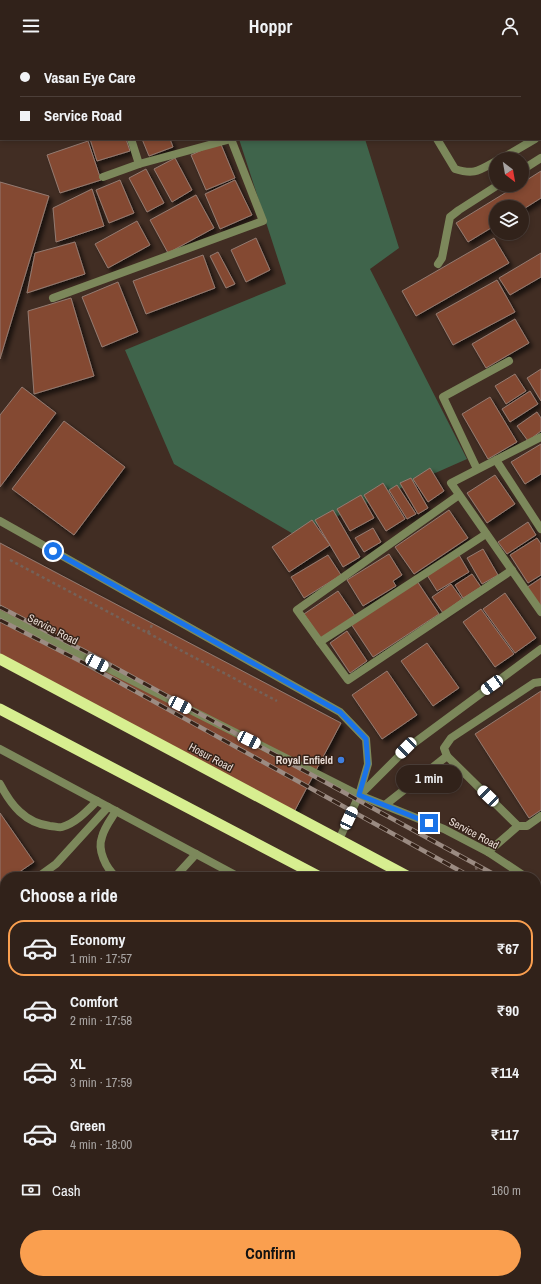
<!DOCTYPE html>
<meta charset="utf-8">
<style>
:root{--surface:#31221a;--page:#392a23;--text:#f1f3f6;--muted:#a8a4a2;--line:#4c3f39;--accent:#fa9f4f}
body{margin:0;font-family:"Archivo Narrow",sans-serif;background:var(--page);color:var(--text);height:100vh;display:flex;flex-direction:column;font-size:15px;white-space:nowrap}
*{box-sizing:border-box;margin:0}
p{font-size:13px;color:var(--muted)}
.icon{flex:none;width:22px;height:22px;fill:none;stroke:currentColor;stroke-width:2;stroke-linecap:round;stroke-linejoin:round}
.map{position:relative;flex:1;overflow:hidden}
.details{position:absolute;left:0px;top:820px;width:541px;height:412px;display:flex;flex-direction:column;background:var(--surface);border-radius:16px 16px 0 0;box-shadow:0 2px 6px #0003,0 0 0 1px var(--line)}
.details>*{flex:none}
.guide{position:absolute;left:0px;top:0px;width:541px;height:88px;box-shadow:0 2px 6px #0003,0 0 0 1px var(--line);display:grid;align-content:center;height:88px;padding:0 20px;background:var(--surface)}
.needle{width:26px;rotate:149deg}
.fabs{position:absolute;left:489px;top:100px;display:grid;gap:8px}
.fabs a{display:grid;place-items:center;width:40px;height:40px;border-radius:50%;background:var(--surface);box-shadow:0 2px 6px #0003,0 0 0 1px var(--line);font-size:20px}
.end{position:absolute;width:18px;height:18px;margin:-9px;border:5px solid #1a73e8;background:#fff;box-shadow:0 0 0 2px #fff}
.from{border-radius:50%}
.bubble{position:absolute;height:28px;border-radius:14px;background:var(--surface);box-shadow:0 2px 6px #0003,0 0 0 1px var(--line);font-size:13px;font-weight:700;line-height:28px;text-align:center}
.car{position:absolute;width:12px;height:24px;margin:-12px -6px;border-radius:5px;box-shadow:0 0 3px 1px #0007;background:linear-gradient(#fff 24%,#345 0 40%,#fff 0 76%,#345 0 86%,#fff 0)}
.guide b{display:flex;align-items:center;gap:14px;height:38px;font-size:15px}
.guide b+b{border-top:1px solid var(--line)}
.guide i{width:10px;height:10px;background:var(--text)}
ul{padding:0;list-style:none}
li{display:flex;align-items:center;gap:12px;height:56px;margin:0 8px 6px;padding:0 12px;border:2px solid transparent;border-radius:16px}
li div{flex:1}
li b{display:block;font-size:15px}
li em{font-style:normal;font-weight:700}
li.selected{border-color:var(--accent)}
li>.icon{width:36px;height:36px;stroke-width:1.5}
h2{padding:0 20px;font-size:18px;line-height:48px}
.pay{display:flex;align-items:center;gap:10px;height:44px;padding:0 20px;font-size:15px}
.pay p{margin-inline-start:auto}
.action{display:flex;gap:8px;margin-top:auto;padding:8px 20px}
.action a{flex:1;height:46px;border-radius:24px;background:var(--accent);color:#111;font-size:16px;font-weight:700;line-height:46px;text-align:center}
header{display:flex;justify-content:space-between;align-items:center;height:52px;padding:0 20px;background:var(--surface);font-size:18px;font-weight:700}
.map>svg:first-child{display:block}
</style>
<header><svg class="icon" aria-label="menu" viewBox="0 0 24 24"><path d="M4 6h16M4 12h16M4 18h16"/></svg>Hoppr<svg class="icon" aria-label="person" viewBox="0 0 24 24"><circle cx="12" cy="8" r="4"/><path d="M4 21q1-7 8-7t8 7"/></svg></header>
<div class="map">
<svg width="541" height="1232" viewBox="0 0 541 1232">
<defs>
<filter id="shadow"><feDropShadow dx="3.5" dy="3.5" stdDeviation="2" flood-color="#0009"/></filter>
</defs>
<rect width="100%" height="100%" fill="#412d23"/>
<!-- green -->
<polygon fill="#3f644b" points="239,87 365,87 399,196 370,217 467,407 295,483 174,412 125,298 286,232"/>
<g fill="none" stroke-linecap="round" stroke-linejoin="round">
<!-- stream -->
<polyline stroke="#3782a2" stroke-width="6" points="50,1232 57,1227"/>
</g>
<!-- building -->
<g fill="#844932" stroke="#947b71" filter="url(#shadow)">
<polygon points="0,0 25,1 1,1 1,73"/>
<polygon points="48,0 72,0 72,1 49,1"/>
<polygon points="134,0 211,0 209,1"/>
<rect x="318" y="0" width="37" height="1"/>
<polygon points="90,87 126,87 130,99 97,109"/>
<polygon points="142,87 170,87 173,95 149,104"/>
<polygon points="88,89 101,128 60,141 47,103"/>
<polygon points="220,90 235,126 206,138 191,103"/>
<polygon points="175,106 192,138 172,150 154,117"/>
<polygon points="146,117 164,151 147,160 129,126"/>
<polygon points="541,119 541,146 522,158 522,155 496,155 496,173 468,190 456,171 518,133 522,133 522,131"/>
<polygon points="120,128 134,161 109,171 96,138"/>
<polygon points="235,128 252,163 220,177 205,142"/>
<polygon points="0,130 49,144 0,307"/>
<polygon points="92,137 104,174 56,190 53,156"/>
<polygon points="196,143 214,176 168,201 150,168"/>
<polygon points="137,169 150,193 108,216 95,192"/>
<polygon points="256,186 270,218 246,230 231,198"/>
<polygon points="494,186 509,211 416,264 402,239"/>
<polygon points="75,190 85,222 27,241 35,201"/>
<polygon points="218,200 235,232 226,236 210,204"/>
<polygon points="541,201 541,225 510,243 499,226"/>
<polygon points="203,203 215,236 146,262 133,229"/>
<polygon points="497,228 515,260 453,293 436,262"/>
<polygon points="118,230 138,280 102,295 82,245"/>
<polygon points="71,246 94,324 34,342 28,259"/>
<polygon points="515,267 529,291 486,316 472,292"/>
<polygon points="541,317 541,349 527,326"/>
<polygon points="515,322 526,339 506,352 495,334"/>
<polygon points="22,335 56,361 0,435 0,363"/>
<polygon points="530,339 538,352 510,370 502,357"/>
<polygon points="490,345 517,390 488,407 462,362"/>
<polygon points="537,360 541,366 541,379 528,389 517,374"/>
<polygon points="64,369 125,415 74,483 12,437"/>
<polygon points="541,392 541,422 525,432 511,410"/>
<polygon points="430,416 444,439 428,450 413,427"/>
<polygon points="495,423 515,452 487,471 467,441"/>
<polygon points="411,426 428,456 418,462 400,431"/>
<polygon points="383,431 405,467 386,479 364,443"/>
<polygon points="397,433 416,462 407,467 389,438"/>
<polygon points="361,443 374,466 350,479 337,457"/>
<polygon points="333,458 360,505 343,515 315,468"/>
<polygon points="449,458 468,486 414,522 395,495"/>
<polygon points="312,468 330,493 289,520 272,495"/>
<polygon points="528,470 536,483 507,502 498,490"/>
<polygon points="373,476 381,490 364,500 355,486"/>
<polygon points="537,486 541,492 541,523 528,531 510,503"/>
<polygon points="0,491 341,671 294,760 0,605"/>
<polygon points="483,497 498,523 482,532 467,506"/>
<polygon points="389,502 402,523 393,529 396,534 363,554 347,528"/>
<polygon points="328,503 341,523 304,546 291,525"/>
<polygon points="459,503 469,520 437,539 427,523"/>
<polygon points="472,522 481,535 463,546 455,533"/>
<polygon points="541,526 541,558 526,536"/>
<polygon points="417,529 439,562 373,605 351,572"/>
<polygon points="451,532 462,547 443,561 432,545"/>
<polygon points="338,539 355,564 321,587 304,562"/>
<polygon points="505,541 536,586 515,601 483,557"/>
<polygon points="481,557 514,602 495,615 463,570"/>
<polygon points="347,579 367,609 350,621 330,591"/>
<polygon points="427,591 459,636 433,654 401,609"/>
<polygon points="387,619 417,663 382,687 352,643"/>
<polygon points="541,639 541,758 529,766 475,682"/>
<polygon points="0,761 34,810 12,825 5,825 5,830 0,833"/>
<polygon points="100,820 104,825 93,825 98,821"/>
<polygon points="536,1046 541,1049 541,1096 536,1100"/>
<polygon points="5,1132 5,1159 0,1151 0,1135"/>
<polygon points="0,1155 5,1163 5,1165 0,1169"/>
<polygon points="5,1169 5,1195 0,1198 0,1172"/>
<polygon points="81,1227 138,1227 130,1232 85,1232"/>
<polygon points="163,1227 178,1227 181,1232 166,1232"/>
<polygon points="229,1227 260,1227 263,1232 222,1232"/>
<polygon points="266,1227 301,1227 304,1232 269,1232"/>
</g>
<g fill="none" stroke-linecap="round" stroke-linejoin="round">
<!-- path -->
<g stroke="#746259" stroke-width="2.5" stroke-dasharray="3 3" stroke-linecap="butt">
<polyline points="10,508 148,581 153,571"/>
<polyline points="148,581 277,649"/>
<polyline points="474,809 479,825"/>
</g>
<!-- service -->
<g stroke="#7c885b" stroke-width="8">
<polyline points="540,84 541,83"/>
<path d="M437,87l18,30c19,6 23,2 41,-8"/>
<polyline points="501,107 535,87"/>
<polyline points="522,118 541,106"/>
<polyline points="438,212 442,206 450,165 459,158 498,133"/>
<polyline points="541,630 534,631 451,686 444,696 447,704 518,774 527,774 541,764"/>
<path d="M0,732c11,21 25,39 50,42 4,0 9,2 12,1 14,-4 25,-16 35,-26"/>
<polyline points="385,753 447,704"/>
<path d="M116,759c-5,8 -12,17 -14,26 -5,13 4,31 14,40"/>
<polyline points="488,800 518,774"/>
<polyline points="38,825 56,812 108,755"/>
<polyline points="175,825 196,802"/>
<polyline points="0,902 5,901"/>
</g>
<!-- minor -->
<g stroke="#7c885b" stroke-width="8">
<polyline points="106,0 106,1"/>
<polyline points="131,87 139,112 231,87"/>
<polyline points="103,125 139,112"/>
<polyline points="53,246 263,169 231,87"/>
<polyline points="541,385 451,431 541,560"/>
<polyline points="496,408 541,477"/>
<polyline points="477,417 443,345 509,309"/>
<polyline points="0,469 340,660 366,687 368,712 359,743 339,788"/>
<polyline points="486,482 320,590 348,628 512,518"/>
<polyline points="320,590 297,558 459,443"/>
<polyline points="360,743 406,697 541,597"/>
<polyline points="0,889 5,897"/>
<polyline points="536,1136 541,1133"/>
<polyline points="0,1214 5,1211"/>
<polyline points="197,1227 200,1232"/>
<polyline points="330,1232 341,1227"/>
</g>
<!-- tertiary -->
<g stroke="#7c885b" stroke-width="8">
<polyline points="0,562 359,743 444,777 488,800 526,825"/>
<polyline points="0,697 239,825"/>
<polyline points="536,832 541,835"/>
<polyline points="536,984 541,986"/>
</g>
<!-- trunk -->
<g stroke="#d7ee90" stroke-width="11">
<polyline points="0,607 409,825"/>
<polyline points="0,657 320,825"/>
<polyline points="536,892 541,895"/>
<polyline points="536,938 541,941"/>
</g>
<defs>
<g id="rail">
<polyline points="0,555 92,603 499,825"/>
<polyline points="0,568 86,612 471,825"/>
<polyline points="536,845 541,848"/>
<polyline points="536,861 541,864"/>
</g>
</defs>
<!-- rail casing -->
<use href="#rail" stroke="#9b8b82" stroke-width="4.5"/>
<!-- rail -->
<use href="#rail" stroke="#362319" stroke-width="3" stroke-dasharray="9" stroke-linecap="butt"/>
</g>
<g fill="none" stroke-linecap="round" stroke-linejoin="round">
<!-- route -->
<polyline stroke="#1a73e8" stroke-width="5" points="53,499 340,660 366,687 368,712 359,743 429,771"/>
</g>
<!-- markers -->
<circle fill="#3f7fe0" stroke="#362319" stroke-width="1.5" cx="341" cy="708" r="4"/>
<g text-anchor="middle" stroke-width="3" stroke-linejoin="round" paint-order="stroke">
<!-- street labels -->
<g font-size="11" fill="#e9dcd5" stroke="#362319">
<text transform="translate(53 577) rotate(27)" y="4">Service Road</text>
<text transform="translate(211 705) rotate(28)" y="4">Hosur Road</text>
<text transform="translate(474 781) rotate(28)" y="4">Service Road</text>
</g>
<!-- poi labels -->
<g font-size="11" font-weight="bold" fill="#e9dcd5" stroke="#362319" text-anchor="end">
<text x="333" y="712">Royal Enfield</text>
</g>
</g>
</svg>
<div class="fabs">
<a><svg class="needle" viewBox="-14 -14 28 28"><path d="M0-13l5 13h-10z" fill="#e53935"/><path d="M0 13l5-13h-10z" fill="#a8a4a2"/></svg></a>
<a><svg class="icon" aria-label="layers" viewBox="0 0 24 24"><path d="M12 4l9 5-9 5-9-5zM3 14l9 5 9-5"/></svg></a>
</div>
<i class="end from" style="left:53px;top:499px"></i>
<i class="end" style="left:429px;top:771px"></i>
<div class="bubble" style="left:396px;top:713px;width:66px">1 min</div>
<i class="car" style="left:97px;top:611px;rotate:117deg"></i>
<i class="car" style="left:492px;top:633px;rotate:234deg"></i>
<i class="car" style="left:180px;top:653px;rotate:117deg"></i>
<i class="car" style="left:249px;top:688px;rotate:117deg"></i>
<i class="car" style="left:406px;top:696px;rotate:225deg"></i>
<i class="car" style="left:488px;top:744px;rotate:314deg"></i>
<i class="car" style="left:349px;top:766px;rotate:25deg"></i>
<div class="guide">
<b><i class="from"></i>Vasan Eye Care</b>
<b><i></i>Service Road</b>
</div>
<section class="details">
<h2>Choose a ride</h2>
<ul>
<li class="selected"><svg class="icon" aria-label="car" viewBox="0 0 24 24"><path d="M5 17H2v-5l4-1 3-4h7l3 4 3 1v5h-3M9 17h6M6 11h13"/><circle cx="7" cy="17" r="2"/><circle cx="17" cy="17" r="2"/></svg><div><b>Economy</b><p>1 min · 17:57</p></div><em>₹67</em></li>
<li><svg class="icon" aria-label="car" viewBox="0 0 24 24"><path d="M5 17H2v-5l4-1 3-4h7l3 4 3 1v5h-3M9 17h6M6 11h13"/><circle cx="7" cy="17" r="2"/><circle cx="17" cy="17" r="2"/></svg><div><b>Comfort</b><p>2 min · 17:58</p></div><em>₹90</em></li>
<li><svg class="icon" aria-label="car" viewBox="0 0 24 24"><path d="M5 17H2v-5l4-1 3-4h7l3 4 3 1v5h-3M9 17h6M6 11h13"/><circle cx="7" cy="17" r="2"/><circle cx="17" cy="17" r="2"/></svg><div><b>XL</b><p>3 min · 17:59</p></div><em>₹114</em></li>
<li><svg class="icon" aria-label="car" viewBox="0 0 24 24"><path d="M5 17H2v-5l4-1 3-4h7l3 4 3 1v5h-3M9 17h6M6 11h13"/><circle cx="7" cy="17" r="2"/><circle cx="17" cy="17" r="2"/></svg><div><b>Green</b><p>4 min · 18:00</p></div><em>₹117</em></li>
</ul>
<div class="pay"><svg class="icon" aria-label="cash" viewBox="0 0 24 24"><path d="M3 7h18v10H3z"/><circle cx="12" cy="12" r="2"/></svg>Cash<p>160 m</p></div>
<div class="action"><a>Confirm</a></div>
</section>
</div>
